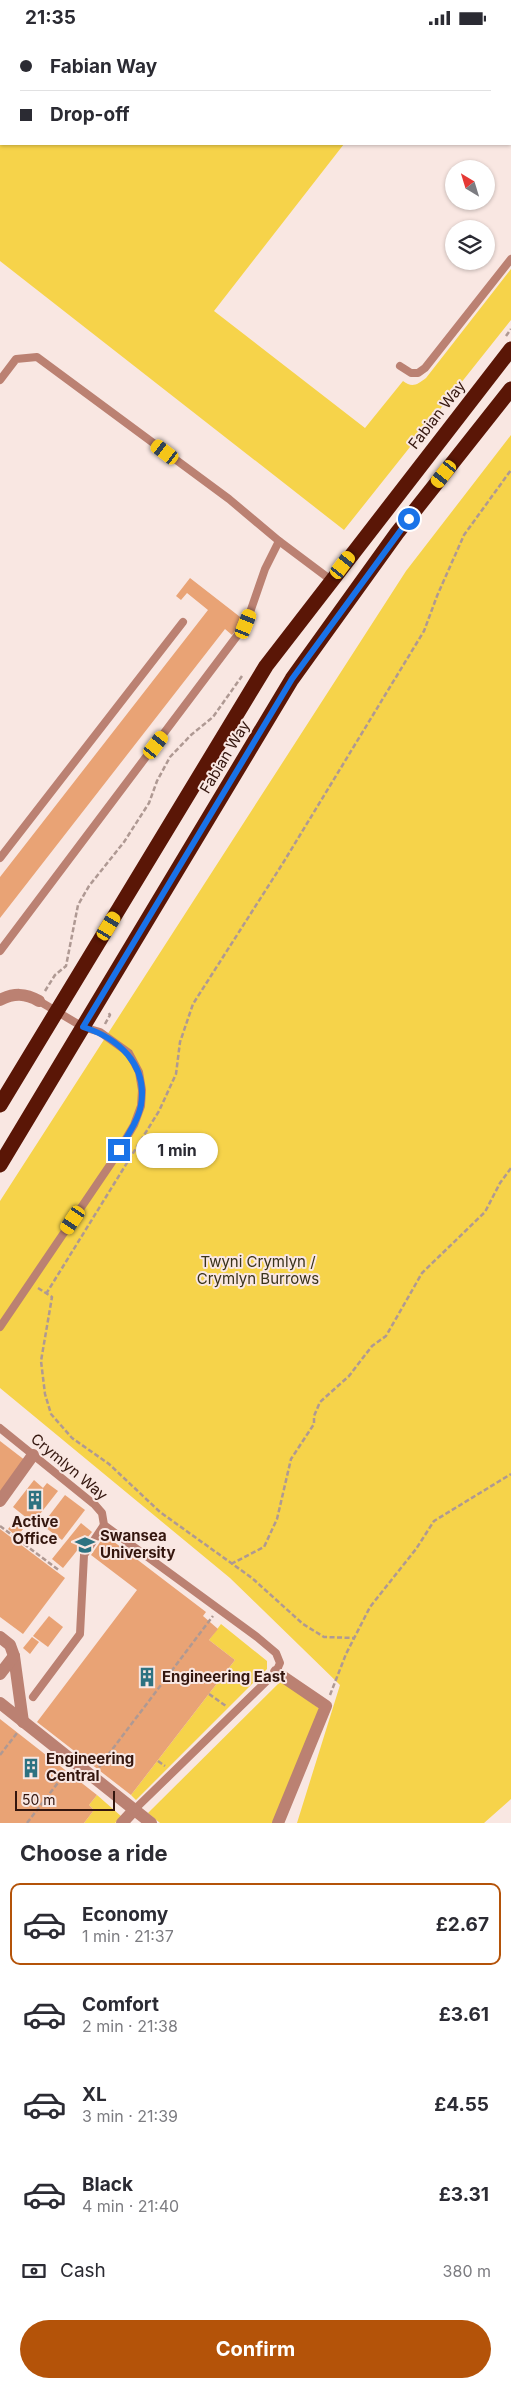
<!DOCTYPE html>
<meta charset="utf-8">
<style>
:root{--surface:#fff;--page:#f2f2f3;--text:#2b2b33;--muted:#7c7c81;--line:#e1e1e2;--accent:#b45309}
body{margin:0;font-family:Inter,sans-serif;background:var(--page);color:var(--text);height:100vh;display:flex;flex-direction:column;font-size:19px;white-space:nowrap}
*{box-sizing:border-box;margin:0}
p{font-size:16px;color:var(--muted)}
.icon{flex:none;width:28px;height:28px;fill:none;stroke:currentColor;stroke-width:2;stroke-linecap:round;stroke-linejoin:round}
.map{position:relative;height:1788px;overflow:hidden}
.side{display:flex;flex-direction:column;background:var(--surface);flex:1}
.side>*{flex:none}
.banner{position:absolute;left:0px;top:0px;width:511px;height:110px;box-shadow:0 1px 4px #0004;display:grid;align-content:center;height:110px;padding:0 20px;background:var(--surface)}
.needle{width:32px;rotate:322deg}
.tools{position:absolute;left:445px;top:125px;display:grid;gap:10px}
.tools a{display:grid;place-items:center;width:50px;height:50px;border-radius:50%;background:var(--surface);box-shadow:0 1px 4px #0004;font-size:25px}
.scale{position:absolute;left:15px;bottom:12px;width:100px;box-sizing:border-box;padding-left:5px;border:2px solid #34160e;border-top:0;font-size:14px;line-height:18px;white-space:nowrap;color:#34160e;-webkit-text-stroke:4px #f9e7e2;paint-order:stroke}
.end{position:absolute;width:22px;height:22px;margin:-11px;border:6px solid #1a73e8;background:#fff;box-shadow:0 0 0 2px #fff}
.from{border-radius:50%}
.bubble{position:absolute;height:35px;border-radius:18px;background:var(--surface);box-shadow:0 1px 4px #0004;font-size:16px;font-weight:700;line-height:35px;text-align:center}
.car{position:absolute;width:15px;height:30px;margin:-15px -8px;border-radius:6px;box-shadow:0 0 4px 1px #0007;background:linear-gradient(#f5c518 24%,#345 0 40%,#f5c518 0 76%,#345 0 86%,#f5c518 0)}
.banner b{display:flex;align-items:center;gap:18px;height:48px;font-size:19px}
.banner b+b{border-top:1px solid var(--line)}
.banner i{width:12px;height:12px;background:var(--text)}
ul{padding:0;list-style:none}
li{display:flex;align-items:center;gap:15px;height:82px;margin:0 10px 8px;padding:0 10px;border:2px solid transparent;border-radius:10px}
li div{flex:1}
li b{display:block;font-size:19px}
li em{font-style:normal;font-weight:700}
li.on{border-color:var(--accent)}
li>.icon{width:45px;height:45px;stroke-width:1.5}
h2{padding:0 20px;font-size:22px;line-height:60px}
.pay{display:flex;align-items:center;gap:12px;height:55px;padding:0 20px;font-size:19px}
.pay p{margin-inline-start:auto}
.primary-button{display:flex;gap:10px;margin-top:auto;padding:10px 20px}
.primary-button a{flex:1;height:58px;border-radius:30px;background:var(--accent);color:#fff;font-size:20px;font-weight:700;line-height:58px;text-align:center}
.status{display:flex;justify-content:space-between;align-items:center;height:35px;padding:0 25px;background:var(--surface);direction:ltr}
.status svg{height:14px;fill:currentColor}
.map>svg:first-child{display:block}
</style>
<div class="status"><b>21:35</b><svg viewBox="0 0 49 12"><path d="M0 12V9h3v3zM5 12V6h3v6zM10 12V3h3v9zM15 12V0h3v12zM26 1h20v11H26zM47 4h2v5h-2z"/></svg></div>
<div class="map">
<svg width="511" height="1788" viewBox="0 0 511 1788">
<rect width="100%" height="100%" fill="#f9e7e2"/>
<!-- green -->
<g fill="#f6d34a">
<path d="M0,0l457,1h-456v108h343l-130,167 151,117 38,-47c9,7 14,4 23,-3l85,-109v51l-167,210 -344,-269z"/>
<polygon points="511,400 511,1764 484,1788 297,1788 340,1650 230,1543 0,1353 0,1166 406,536"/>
<polygon points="221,1589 267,1626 267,1634 136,1765 131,1760 235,1625 209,1605"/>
<polygon points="281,1646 320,1674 274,1788 160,1788 148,1778"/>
<polygon points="97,1760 122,1782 115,1788 84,1788 94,1775 89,1770"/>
</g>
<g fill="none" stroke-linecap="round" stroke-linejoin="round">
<!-- stream -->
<g stroke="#eb7fd7" stroke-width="4">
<polyline points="428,0 429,1"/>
<polyline points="510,65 511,66"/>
</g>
</g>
<!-- building -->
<g fill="#e9a375">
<polygon points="190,543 244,585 232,600 225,594 0,883 0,842 208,575 187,558 181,565 176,561"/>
<polygon points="0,1406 26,1426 0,1459"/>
<polygon points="34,1445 43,1453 47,1448 58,1456 33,1488 13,1472"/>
<polygon points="65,1460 85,1475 62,1505 42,1490"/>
<polygon points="14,1487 23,1494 17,1502 8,1494"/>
<polygon points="81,1488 92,1497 63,1533 52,1524"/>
<polygon points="0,1494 65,1543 23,1599 0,1582"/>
<polygon points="105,1500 206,1577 203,1581 218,1594 209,1605 235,1625 131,1760 37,1687 137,1555 91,1520"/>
<polygon points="49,1581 63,1592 48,1612 33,1601"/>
<polygon points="32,1602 39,1607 30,1619 23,1613"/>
<polygon points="0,1684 97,1760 89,1770 94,1775 84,1788 0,1788"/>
</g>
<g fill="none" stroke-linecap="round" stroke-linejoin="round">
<!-- path -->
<g stroke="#af9993" stroke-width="2.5" stroke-dasharray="5 2.5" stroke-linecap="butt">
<polyline points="367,0 369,1"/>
<polyline points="506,301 511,294"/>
<polyline points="45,956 55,940 66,931 78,870 89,851 124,807 149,768 157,746 170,722 191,700 213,682 242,641"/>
<polyline points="105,989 110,980 108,977"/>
<polyline points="38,1253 52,1262 41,1326 45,1359 51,1379 72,1403 109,1429 160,1477 252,1543 303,1589 324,1602 354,1603"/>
<polyline points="46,1259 159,1076 176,1039 180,1007 193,969 283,828 424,596 437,561 464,500 511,435"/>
<polyline points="0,1491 60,1536"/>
<polyline points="231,1529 264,1512 277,1484 291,1424 314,1389 314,1381 320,1367 349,1341 372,1311 386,1301 422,1238 485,1177 500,1148 511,1133"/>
<polyline points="209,1659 226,1671"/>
<polyline points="330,1660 346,1619 370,1572 416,1514 434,1486 511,1439"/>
<polyline points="0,1720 17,1698"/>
<polyline points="158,1726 165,1731"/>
<polyline points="99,1732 213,1581"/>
<polyline points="27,1788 67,1736"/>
</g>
<!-- lane -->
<g stroke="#bb8172" stroke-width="8">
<polyline points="465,0 466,1"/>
<polyline points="510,36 511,37"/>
<polyline points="400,331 411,338 418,338 425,333 511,224"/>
<polyline points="0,345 16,324 37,322 229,464 279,506 331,545"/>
<polyline points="0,823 183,587"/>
<polyline points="0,916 246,589 265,534 279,506"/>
<polyline points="0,1292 112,1127 134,1090 141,1071 142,1055 139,1037 129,1018 100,997 83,992 39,966"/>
<polyline points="0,1393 95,1470 102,1478 104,1490 257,1602 276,1618 280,1628 276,1637 134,1775"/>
<polyline points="33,1662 80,1599 84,1520 104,1490"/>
</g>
<!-- street -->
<g stroke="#bb8172" stroke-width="12">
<path d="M0,965c14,-7 25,-7 39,1"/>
<polyline points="0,1466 33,1420"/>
<polyline points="0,1602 10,1610 14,1621 23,1687"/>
<polyline points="276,1637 326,1671 278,1788"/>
<polyline points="0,1639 14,1621"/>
<polyline points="0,1668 151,1788"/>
<polyline points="122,1788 134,1775"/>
</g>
<!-- highway -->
<g stroke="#5a1606" stroke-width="15">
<polyline points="0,1070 266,631 511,314"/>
<polyline points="0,1130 292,644 397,498 511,354"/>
</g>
</g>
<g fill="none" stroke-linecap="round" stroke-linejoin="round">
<!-- route -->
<path stroke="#1a73e8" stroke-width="6" d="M119,1115c8,-14 19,-29 22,-45 7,-41 -23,-67 -58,-78l209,-348 117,-160"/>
</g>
<!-- icons -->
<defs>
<symbol id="building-bare" viewBox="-9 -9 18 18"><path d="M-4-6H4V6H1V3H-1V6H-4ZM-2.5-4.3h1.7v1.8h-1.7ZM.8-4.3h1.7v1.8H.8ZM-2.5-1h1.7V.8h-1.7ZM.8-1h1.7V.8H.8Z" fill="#2d7281" stroke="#f9e7e2" stroke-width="2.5" paint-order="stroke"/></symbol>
<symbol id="university-bare" viewBox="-9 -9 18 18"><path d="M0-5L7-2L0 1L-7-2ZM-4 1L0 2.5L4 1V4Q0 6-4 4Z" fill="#2d7281" stroke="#f9e7e2" stroke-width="2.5" paint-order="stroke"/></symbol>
</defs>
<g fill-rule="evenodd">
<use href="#building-bare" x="21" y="1451" width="28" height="28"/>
<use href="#university-bare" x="71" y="1496" width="28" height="28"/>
<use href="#building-bare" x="133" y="1628" width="28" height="28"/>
<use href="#building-bare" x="17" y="1719" width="28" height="28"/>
</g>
<g text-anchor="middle" stroke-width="4" stroke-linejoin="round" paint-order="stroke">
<!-- street labels -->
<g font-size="15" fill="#34160e" stroke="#f9e7e2">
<text transform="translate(437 380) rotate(-52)" y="5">Fabian Way</text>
<text transform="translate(225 722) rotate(-59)" y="5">Fabian Way</text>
<text transform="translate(69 1432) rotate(40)" y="5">Crymlyn Way</text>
</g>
<!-- park labels -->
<g font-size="15" fill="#39321a" stroke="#f9e7e2">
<text x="258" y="1232">Twyni Crymlyn /<tspan x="258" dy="17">Crymlyn Burrows</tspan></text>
</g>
<!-- poi labels -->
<g font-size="15" font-weight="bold" fill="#34160e" stroke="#f9e7e2" text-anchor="start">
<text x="35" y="1492" text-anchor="middle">Active<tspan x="35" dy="17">Office</tspan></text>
<text x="100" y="1506">Swansea<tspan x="100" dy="17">University</tspan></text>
<text x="162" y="1647">Engineering East</text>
<text x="46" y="1729">Engineering<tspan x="46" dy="17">Central</tspan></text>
</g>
</g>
</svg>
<div class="tools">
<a><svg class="needle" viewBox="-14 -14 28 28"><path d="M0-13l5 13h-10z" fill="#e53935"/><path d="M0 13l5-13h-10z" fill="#7c7c81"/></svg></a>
<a><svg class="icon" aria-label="layers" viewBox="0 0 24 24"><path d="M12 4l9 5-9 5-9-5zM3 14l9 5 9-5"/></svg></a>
</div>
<div class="scale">50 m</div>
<i class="end from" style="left:409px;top:484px"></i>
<i class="end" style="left:119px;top:1115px"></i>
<div class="bubble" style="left:136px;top:1098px;width:82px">1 min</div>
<i class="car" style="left:165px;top:417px;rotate:307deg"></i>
<i class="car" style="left:444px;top:439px;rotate:218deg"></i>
<i class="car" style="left:343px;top:530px;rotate:37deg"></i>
<i class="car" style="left:246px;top:589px;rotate:22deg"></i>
<i class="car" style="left:156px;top:710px;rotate:37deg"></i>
<i class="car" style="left:109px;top:891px;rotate:31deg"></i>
<i class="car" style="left:73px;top:1185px;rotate:214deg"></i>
<div class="banner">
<b><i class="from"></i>Fabian Way</b>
<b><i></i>Drop-off</b>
</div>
</div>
<section class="side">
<h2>Choose a ride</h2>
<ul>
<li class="on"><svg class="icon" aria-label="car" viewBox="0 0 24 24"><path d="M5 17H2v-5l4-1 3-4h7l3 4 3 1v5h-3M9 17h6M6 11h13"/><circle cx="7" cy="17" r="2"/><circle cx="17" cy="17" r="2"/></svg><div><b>Economy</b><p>1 min · 21:37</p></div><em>£2.67</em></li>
<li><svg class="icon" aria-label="car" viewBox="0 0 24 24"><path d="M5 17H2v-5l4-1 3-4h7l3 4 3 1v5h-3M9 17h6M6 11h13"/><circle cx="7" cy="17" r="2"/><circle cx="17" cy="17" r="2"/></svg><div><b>Comfort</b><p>2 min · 21:38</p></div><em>£3.61</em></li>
<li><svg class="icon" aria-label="car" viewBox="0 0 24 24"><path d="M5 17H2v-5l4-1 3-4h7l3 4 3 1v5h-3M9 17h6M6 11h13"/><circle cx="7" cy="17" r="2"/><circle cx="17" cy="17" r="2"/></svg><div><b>XL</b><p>3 min · 21:39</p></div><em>£4.55</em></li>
<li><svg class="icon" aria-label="car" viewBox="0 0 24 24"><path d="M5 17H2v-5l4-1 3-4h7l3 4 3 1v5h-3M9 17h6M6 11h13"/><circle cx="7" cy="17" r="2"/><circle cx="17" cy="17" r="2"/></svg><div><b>Black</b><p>4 min · 21:40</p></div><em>£3.31</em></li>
</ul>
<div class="pay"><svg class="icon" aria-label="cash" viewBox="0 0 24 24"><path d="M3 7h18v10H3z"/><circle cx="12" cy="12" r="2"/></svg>Cash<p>380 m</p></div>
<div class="primary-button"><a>Confirm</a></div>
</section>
